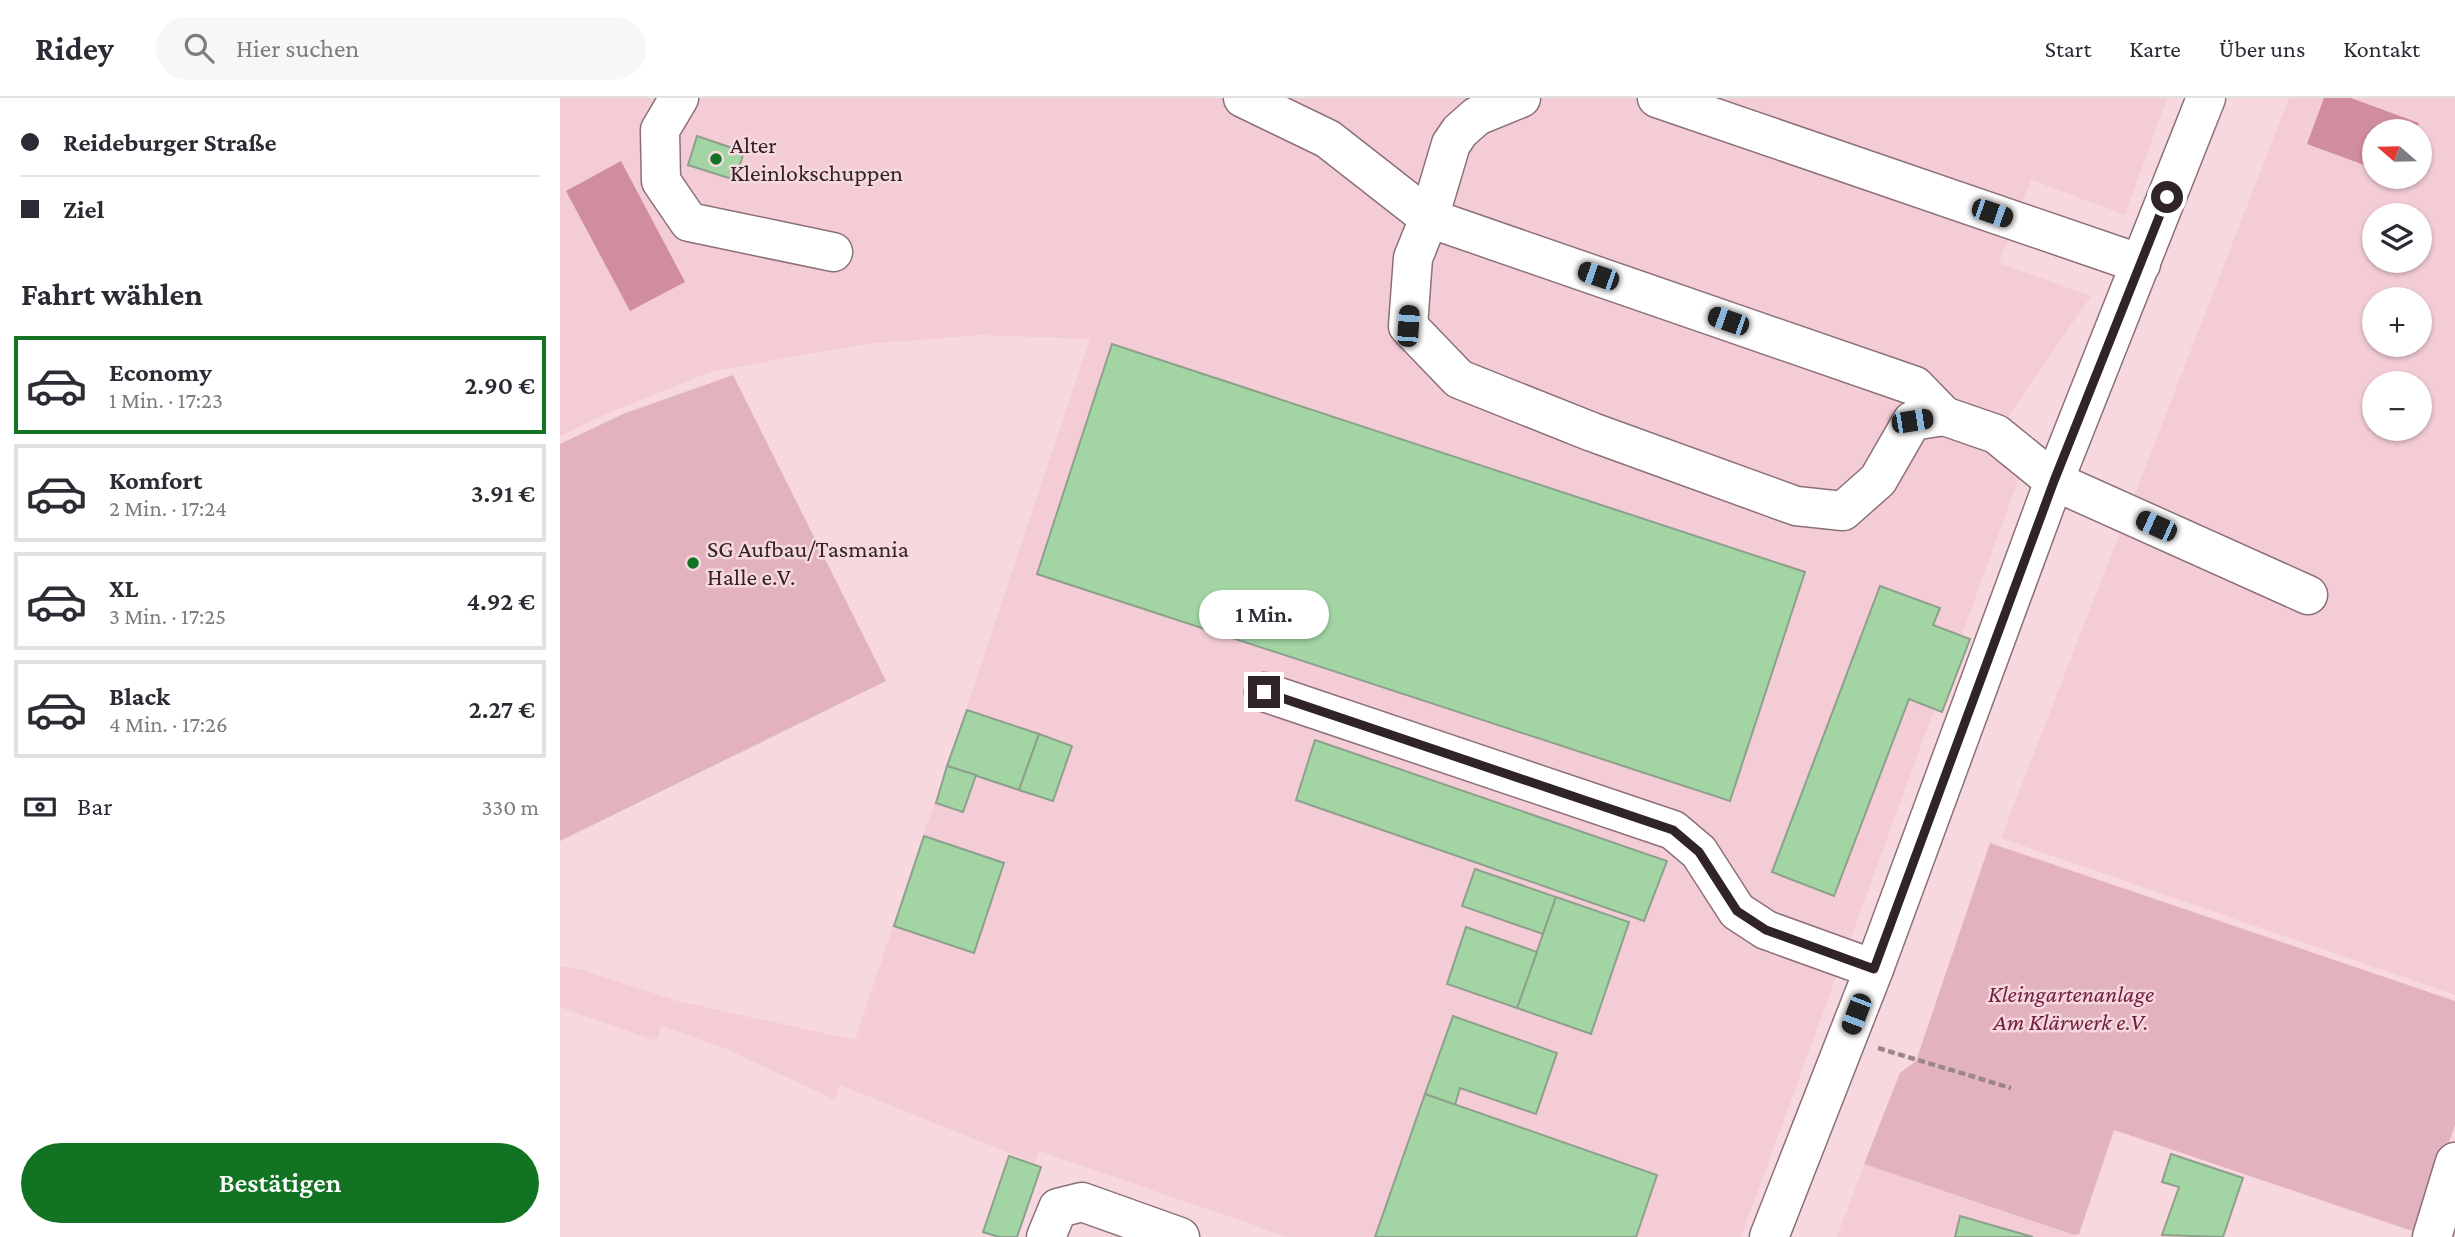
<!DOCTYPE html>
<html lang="de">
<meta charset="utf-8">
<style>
:root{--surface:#fff;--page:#f7f7f7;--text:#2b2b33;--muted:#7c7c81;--line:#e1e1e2;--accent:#127323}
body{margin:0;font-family:"Crimson Pro",serif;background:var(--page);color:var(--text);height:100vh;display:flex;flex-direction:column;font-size:26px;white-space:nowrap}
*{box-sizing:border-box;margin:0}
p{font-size:23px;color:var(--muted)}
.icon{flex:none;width:38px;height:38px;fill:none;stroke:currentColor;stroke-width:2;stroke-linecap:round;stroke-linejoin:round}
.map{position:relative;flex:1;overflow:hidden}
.side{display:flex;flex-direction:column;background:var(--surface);width:560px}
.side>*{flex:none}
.banner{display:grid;align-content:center;height:154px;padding:0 21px;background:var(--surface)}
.needle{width:46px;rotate:290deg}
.buttons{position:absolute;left:1802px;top:21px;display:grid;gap:14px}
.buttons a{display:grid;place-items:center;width:70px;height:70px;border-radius:50%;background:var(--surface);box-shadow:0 2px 5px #0004;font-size:35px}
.end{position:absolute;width:32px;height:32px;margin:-16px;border:9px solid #302427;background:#fff;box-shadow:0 0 0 4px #fff}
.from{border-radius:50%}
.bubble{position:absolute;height:49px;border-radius:24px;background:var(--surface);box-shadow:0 2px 5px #0004;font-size:23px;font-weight:600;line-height:49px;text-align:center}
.car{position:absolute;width:21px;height:42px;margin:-21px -10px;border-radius:9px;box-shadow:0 0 5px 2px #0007;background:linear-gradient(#222 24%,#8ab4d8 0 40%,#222 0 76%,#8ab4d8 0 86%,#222 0)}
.banner b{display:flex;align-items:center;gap:24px;height:66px;font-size:26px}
.banner b+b{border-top:2px solid var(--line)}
.banner i{width:18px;height:18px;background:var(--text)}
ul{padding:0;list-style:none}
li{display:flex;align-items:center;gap:21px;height:98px;margin:0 14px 10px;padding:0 7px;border:4px solid var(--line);border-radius:0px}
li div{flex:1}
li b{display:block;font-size:26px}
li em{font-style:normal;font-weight:600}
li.active{border-color:var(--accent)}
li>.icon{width:63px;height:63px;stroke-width:1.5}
h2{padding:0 21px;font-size:32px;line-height:84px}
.pay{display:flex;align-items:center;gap:18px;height:77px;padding:0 21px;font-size:26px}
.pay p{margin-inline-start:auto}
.cta{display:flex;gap:14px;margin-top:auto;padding:14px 21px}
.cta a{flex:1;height:80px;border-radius:42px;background:var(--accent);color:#fff;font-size:28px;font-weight:600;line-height:80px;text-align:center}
header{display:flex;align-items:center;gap:42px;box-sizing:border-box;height:98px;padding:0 35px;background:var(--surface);border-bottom:2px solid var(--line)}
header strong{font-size:33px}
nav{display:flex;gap:38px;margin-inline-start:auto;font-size:24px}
.search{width:490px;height:63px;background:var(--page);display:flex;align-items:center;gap:18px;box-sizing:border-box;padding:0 24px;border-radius:38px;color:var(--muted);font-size:26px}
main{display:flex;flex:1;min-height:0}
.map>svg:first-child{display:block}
</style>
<header>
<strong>Ridey</strong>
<div class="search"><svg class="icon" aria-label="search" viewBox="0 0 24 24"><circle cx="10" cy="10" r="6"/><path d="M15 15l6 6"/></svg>Hier suchen</div>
<nav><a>Start</a><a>Karte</a><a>Über uns</a><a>Kontakt</a></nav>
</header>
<main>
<section class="side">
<div class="banner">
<b><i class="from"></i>Reideburger Straße</b>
<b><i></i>Ziel</b>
</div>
<h2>Fahrt wählen</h2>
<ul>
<li class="active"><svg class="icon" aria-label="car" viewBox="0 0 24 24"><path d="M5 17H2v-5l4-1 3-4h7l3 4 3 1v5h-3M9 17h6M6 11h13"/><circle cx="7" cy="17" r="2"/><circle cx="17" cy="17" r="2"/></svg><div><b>Economy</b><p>1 Min. · 17:23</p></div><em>2.90 €</em></li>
<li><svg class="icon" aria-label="car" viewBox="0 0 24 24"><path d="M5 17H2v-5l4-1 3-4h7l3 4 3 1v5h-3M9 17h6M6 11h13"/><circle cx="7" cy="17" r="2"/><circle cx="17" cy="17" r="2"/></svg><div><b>Komfort</b><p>2 Min. · 17:24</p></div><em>3.91 €</em></li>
<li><svg class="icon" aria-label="car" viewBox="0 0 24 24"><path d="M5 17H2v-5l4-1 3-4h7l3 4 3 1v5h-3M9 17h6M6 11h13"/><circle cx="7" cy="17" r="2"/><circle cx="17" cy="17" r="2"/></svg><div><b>XL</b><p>3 Min. · 17:25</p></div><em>4.92 €</em></li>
<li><svg class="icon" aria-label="car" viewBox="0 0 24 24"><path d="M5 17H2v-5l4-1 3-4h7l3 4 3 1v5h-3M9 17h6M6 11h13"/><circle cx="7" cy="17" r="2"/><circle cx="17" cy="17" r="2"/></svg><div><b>Black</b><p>4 Min. · 17:26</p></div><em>2.27 €</em></li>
</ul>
<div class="pay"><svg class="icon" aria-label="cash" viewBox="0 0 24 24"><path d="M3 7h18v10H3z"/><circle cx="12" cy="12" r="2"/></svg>Bar<p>330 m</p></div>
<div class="cta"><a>Bestätigen</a></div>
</section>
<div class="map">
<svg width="1895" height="1139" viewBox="0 0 1895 1139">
<rect width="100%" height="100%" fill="#f7d8df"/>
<!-- built -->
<g fill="#f4ccd6" fill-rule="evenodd">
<polygon points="0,0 1607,0 1565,117 1471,82 1439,165 1531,198 1436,336 1461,375 1181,1139 728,1139 479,1053 474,1065 280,987 275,1002 164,950 102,928 96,943 0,909 0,868 23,872 117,903 295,942 530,241 420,237 306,246 153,273 48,315 0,338"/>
<path d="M1729,0h166v897l-454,-157zM1815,33h45v46h-45zM1815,117h45v46h-45zM1815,201h45v46h-45zM1815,285h45v46h-45z"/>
<polygon points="1304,1066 1519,1139 1277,1139"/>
</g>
<!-- green -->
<g fill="#e2b3bf">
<polygon points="173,277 326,583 0,743 0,346 63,316"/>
<polygon points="1430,745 1895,903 1895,1027 1858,1135 1554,1032 1519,1136 1514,1137 1304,1066 1340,975 1356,963"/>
</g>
<!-- water -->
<g fill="#d18da0">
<polygon points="1764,0 1791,0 1859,25 1856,33 1815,33 1815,71 1747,46"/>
<polygon points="61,63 125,184 70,213 6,93"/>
</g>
<!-- building -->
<g fill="#a2d5a3" stroke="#8da08c" stroke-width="2">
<polygon points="137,38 184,54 175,82 128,67"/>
<polygon points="552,246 1245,474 1170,703 477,476"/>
<polygon points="1320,488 1380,510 1373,527 1410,541 1382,614 1349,601 1274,798 1212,774"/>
<polygon points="407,612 479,636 459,692 387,668"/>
<polygon points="479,636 512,648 493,703 459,692"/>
<polygon points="755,642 1107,763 1084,823 736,702"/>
<polygon points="387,668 416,677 403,714 376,705"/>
<polygon points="364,738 444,765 414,855 334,828"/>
<polygon points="915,771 996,799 983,836 902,808"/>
<polygon points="996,799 1069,824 1031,936 957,910"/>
<polygon points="906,829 977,854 957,910 887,886"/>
<polygon points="893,918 997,955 976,1016 900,990 895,1007 865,996"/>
<polygon points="865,996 1097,1077 1076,1139 815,1139"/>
<polygon points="1611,1056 1683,1080 1663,1139 1602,1137 1619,1089 1602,1084"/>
<polygon points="449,1058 481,1069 457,1139 439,1139 423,1134"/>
<polygon points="1400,1118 1473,1139 1395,1139"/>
</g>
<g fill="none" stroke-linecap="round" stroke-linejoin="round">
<defs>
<g id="minor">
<polyline points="119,0 100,32 101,83 129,124 273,154"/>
<polyline points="683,0 768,41 869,120 1355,288 1384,318"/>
<polyline points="961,0 917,18 900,33 891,46 869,120 853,160 848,228 899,281 1032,334 1236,408 1283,413 1318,382 1352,323 1384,318 1436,336 1494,383 1748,497"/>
<polyline points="1097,0 1581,166"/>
<polyline points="704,594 1113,732 1139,754 1177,813 1206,832 1314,871"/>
<polyline points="486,1139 498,1110 522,1104 620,1139"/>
<polyline points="1209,1139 1314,871 1494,383 1646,0"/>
<polyline points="1872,1139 1895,1064"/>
</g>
</defs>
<!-- minor casing -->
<use href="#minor" stroke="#8b7077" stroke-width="41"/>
<!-- path -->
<polyline stroke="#9c868b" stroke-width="4.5" stroke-dasharray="7 3.5" stroke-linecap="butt" points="1318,950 1451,990"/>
<!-- minor -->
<use href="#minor" stroke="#fff" stroke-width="38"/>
</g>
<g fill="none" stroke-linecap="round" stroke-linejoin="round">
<!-- route -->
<polyline stroke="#302427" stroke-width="9" points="704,594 1113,732 1139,754 1177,813 1206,832 1314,871 1494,383 1607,99"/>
</g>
<!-- markers -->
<g fill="#127323" stroke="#f7d8df" stroke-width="2.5">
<circle cx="156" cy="61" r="7"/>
<circle cx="133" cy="465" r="7"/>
</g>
<g text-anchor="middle" stroke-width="5" stroke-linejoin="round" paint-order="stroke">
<!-- poi labels -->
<g font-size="24" fill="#302427" stroke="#f7d8df" text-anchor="start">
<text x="170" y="55">Alter<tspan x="170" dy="28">Kleinlokschuppen</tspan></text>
<text x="147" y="459">SG Aufbau/Tasmania<tspan x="147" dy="28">Halle e.V.</tspan></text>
</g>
<!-- park labels -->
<g font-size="24" font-style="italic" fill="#6f1f3d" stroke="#f7d8df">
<text x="1511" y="904">Kleingartenanlage<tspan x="1511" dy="28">Am Klärwerk e.V.</tspan></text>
</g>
</g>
</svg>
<div class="buttons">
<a><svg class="needle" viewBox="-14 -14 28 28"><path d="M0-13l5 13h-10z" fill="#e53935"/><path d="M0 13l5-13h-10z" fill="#7c7c81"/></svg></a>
<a><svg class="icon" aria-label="layers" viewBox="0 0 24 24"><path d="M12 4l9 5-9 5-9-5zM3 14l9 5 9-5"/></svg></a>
<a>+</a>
<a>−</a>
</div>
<i class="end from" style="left:1607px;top:99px"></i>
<i class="end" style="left:704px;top:594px"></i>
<div class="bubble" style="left:639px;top:492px;width:130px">1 Min.</div>
<i class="car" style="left:1432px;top:115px;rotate:109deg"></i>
<i class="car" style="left:1038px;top:178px;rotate:289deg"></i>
<i class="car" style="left:1168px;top:223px;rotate:289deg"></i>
<i class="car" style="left:848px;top:228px;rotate:4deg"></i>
<i class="car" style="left:1352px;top:323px;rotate:81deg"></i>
<i class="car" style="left:1596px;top:428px;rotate:294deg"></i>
<i class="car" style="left:1296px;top:916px;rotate:201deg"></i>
</div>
</main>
